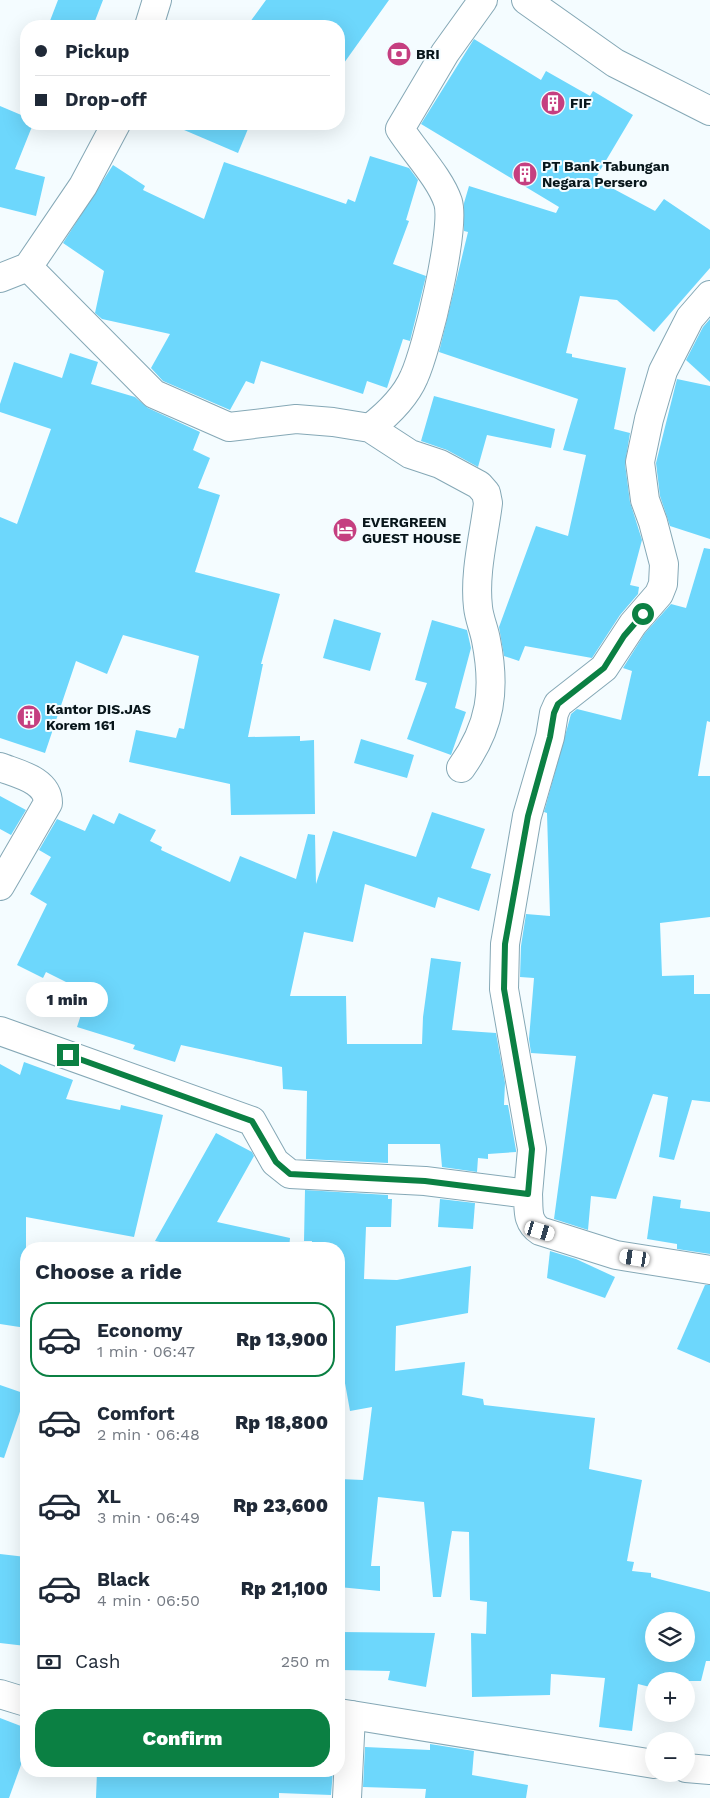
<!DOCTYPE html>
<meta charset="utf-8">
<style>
:root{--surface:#fff;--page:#f6f6f7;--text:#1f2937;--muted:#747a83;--line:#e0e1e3;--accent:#0b8043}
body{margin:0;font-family:"Work Sans",sans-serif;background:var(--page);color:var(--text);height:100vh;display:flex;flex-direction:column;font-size:19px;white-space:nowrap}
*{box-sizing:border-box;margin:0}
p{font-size:16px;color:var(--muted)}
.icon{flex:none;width:28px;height:28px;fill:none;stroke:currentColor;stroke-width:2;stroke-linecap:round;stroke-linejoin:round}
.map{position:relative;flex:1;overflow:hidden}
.panel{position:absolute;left:20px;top:1242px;width:325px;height:535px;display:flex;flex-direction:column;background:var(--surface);border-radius:20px;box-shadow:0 5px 20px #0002}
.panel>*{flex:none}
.guide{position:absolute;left:20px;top:20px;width:325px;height:110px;border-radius:20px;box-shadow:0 5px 20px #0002;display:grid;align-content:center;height:110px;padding:0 15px;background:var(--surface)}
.controls{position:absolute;left:645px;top:1612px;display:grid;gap:10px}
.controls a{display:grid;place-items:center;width:50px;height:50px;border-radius:50%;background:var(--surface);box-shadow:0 5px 20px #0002;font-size:25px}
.end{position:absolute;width:22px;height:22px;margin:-11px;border:6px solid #0b8043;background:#fff;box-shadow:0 0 0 2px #fff}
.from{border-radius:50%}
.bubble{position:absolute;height:35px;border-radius:18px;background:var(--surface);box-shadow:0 5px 20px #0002;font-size:16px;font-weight:800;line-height:35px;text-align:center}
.car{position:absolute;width:15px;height:30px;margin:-15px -8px;border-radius:6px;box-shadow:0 0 4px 1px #0007;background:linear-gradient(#fff 24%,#345 0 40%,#fff 0 76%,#345 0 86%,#fff 0)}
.guide b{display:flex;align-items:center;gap:18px;height:48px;font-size:19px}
.guide b+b{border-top:1px solid var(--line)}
.guide i{width:12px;height:12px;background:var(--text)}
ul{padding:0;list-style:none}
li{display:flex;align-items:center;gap:15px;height:75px;margin:0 10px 8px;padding:0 5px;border:2px solid transparent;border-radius:20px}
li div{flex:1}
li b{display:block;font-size:19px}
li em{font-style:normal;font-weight:800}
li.selected{border-color:var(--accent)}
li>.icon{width:45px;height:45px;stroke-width:1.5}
h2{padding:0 15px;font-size:22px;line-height:60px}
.pay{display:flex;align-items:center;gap:12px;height:55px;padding:0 15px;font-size:19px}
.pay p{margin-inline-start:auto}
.cta{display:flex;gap:10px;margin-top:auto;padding:10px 15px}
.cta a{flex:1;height:58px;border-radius:20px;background:var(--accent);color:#fff;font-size:20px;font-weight:800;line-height:58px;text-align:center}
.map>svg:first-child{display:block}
</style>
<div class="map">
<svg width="710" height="1798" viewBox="0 0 710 1798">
<rect width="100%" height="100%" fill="#f4fcff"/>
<!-- building -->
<g fill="#6dd7fc" fill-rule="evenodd">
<polygon points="58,0 103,0 93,26 48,26"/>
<polygon points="266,0 389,0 339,70 339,26 247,26"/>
<polygon points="474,39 541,80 546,71 590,96 593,91 633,115 595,179 655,211 664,199 710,230 710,268 654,332 617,300 580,296 566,353 572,354 572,357 626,368 614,429 630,433 625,464 630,502 642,540 630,585 639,587 638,594 620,615 592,658 525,646 519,661 504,656 499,627 536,526 568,536 586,455 563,450 578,399 439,352 468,232 464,231 464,203 469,186 556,213 559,207 421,124"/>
<polygon points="0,106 26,117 26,124 33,124 15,169 45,177 36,216 0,207"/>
<polygon points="170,124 250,124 238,153"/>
<polygon points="370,156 409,168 418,180 406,220 409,221 393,264 426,276 410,341 403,339 387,388 367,381 363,394 261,361 254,384 246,381 230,410 163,381 151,368 170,334 102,319 95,313 104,271 63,243 113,165 145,186 143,190 204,219 224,162 346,204 348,199 355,202"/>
<polygon points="710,319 710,382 686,360 703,327"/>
<polygon points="70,353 98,362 91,384 135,397 148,408 200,432 193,450 210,458 198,488 220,495 195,572 280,594 261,664 263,664 248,737 300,736 300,741 314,740 315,814 231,815 230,784 129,762 136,730 176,738 179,728 184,729 199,656 123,635 107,674 76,661 45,753 0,738 0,517 17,524 51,429 0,412 0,404 14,362 62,378"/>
<polygon points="677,379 710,386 710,539 670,526 660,496 656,463"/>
<polygon points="434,396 555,429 551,448 487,435 478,467 447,450 421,441"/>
<polygon points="704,548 710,549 710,722 707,721 698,776 710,776 710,917 660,923 662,976 694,975 694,994 710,994 710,1102 692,1100 674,1160 659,1157 668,1097 653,1094 616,1199 591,1196 588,1230 554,1219 576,1056 531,1053 529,1039 534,978 520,977 521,946 526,914 550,916 547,813 544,812 571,714 577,709 621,720 632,671 623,668 645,633 671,604 686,608"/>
<polygon points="334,619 381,633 370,671 323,658"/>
<polygon points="432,620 467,630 471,648 455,708 466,712 451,755 407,739 427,683 415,680"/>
<polygon points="361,739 414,755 407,778 354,763"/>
<polygon points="0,796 26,810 11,835 0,829"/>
<polygon points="432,812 485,829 471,868 491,874 479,911 438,897 435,908 365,884 353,942 304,932 290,996 346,996 347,1044 422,1044 423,1017 431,958 461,962 452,1030 496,1033 505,1083 504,1105 508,1105 516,1150 516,1152 488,1154 488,1159 478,1158 477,1172 442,1167 440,1144 388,1144 388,1163 306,1159 307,1091 283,1089 282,1067 181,1045 175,1062 133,1049 135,1045 77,1027 88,993 46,972 43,978 17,965 47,904 30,894 51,857 39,850 57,819 85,831 93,814 114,824 119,813 156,830 150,841 162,847 161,850 230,882 240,856 296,879 308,834 315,835 316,884 333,831 416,857"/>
<polygon points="24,1062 73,1080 66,1099 120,1110 121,1105 163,1115 134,1237 26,1217 26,1328 0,1324 0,1064 20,1075"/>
<polygon points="216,1133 252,1152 254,1156 217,1222 290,1238 289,1249 195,1249 155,1241"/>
<path d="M305,1190l83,5v4h4l-1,28h-25l-2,52 33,1 74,-14 -3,47 -72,13 -1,45 70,-9 -3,33 21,4 1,6 111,13 -6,51 53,11 -15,81 7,1 -2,9 19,2v4l59,15v69h-4l-5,20h-47v7l-16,-4 -6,47 -33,-4 6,-49 -54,-4 -1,21 -78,2 -1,-64 15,1 1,-32 -17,-2 -1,-68 -17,-1 -11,66h-8l-9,-95 -46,-5 -7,69h9v25l-41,-4v-108l24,1 9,-73 -22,4 -7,-39h-4v-123h-28l1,-8h-8zM654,1621h32v33h-32z"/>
<polygon points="653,1196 681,1200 680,1208 710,1212 710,1254 677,1249 677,1244 647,1239"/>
<polygon points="440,1199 475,1203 473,1229 438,1227"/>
<polygon points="550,1251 576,1259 615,1277 605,1298 547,1278"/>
<polygon points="705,1285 710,1285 710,1363 677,1349"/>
<polygon points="0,1385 26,1394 4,1458 0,1457"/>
<polygon points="0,1554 26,1557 26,1646 0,1643"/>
<polygon points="339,1632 435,1633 426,1687 388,1680 390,1671 339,1670"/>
<polygon points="0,1718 26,1728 26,1751 9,1798 0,1798"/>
<polygon points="430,1744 474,1751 472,1775 528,1785 526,1798 425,1798 426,1789 363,1787 365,1747 430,1750"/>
<polygon points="97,1771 333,1771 331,1795 279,1793 279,1798 96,1798"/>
</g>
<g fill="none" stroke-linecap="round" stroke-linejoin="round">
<defs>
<g id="minor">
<polyline points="149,26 157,0"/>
<path d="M28,267l126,127 75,33 67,-8 37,3 37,6 40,26 30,10 39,21 7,8 2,10c-4,33 -14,70 -10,104 1,11 6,22 8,33 10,50 5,86 -25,128"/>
<polyline points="0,278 28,267 83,186 116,124"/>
<path d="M370,428c18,-14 35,-30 44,-51 13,-28 42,-149 34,-175 -8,-24 -34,-51 -48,-73l45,-76 38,-53"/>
<path d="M0,767c18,7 48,13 48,36l-48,83"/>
<path d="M0,1031l252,90 23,41 15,12 135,7 103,13c1,15 -2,28 12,37l76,24 94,15"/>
<polyline points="528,1194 532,1149 504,989 505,944 527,816 550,737 554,713 558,704 604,668 633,624 659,594 663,584 664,564 653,522 645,500 640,462 649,419 663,371 690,318 710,295"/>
<polyline points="0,1694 26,1702"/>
<polyline points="339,1713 654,1764"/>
<polyline points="686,1768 710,1770"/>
<polyline points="347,1798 351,1715"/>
</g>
<polyline id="primary" points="526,0 615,63 710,111"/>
</defs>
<!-- minor casing -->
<use href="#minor" stroke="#85a8b6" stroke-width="30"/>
<!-- primary casing -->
<use href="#primary" stroke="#85a8b6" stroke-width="30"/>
<!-- minor -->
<use href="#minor" stroke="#fff" stroke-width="28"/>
<!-- primary -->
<use href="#primary" stroke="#fff" stroke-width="28"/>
</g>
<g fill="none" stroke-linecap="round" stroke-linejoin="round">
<!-- route -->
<polyline stroke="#0b8043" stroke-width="6" points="68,1055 252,1121 276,1162 290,1174 425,1181 528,1194 532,1149 504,989 505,944 528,816 550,737 554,713 558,704 604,668 624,636 643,614"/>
</g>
<!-- icons -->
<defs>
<symbol id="bank-disc" viewBox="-11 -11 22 22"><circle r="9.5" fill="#c53f80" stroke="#f4fcff"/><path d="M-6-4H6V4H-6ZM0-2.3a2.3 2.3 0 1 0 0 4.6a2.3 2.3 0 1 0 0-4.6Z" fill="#fff"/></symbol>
<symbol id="building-disc" viewBox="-11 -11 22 22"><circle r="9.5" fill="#c53f80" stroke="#f4fcff"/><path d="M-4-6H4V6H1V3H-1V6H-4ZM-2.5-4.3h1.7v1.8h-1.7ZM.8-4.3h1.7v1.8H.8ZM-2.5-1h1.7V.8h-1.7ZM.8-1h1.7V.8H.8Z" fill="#fff"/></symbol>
<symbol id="hotel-disc" viewBox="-11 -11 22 22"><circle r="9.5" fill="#c53f80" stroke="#f4fcff"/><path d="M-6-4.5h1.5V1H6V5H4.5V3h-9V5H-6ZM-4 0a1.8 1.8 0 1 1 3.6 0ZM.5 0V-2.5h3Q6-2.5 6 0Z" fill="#fff"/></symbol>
</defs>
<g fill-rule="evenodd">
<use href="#bank-disc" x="385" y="40" width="28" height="28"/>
<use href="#building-disc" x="539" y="89" width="28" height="28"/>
<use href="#building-disc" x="511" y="160" width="28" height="28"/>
<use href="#hotel-disc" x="331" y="516" width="28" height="28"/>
<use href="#building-disc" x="15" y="703" width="28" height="28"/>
</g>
<g text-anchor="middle" stroke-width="4" stroke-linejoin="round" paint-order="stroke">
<!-- poi labels -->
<g font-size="14" font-weight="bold" fill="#08161b" stroke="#f4fcff" text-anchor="start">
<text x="416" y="59">BRI</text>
<text x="570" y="108">FIF</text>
<text x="542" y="171">PT Bank Tabungan<tspan x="542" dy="16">Negara Persero</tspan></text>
<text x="362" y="527">EVERGREEN<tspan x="362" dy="16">GUEST HOUSE</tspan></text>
<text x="46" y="714">Kantor DIS.JAS<tspan x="46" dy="16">Korem 161</tspan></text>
</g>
</g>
</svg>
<div class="controls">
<a><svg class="icon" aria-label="layers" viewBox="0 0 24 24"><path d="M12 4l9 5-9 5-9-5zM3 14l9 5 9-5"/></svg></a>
<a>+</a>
<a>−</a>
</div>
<i class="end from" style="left:643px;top:614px"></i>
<i class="end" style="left:68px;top:1055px"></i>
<div class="bubble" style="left:26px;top:982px;width:82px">1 min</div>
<i class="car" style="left:540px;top:1231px;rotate:107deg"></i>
<i class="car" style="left:635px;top:1258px;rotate:279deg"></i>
<div class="guide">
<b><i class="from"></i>Pickup</b>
<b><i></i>Drop-off</b>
</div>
<section class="panel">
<h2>Choose a ride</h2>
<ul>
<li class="selected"><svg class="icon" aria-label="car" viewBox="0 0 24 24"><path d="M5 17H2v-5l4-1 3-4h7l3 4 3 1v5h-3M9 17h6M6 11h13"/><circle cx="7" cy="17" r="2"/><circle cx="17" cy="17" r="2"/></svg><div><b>Economy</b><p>1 min · 06:47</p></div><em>Rp 13,900</em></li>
<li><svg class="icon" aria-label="car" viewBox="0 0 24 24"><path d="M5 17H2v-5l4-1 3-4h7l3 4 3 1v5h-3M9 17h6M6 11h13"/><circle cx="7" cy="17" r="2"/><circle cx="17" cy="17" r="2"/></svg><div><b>Comfort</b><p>2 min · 06:48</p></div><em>Rp 18,800</em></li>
<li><svg class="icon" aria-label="car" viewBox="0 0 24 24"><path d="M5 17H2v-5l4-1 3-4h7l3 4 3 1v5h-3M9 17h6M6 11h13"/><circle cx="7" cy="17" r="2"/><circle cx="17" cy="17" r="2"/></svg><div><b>XL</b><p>3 min · 06:49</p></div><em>Rp 23,600</em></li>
<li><svg class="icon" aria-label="car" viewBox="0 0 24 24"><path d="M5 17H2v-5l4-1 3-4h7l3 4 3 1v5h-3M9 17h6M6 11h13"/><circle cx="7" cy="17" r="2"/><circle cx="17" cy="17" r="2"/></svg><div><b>Black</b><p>4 min · 06:50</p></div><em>Rp 21,100</em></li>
</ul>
<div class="pay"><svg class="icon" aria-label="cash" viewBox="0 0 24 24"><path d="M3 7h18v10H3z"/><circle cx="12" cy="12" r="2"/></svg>Cash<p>250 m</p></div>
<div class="cta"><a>Confirm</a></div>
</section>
</div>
